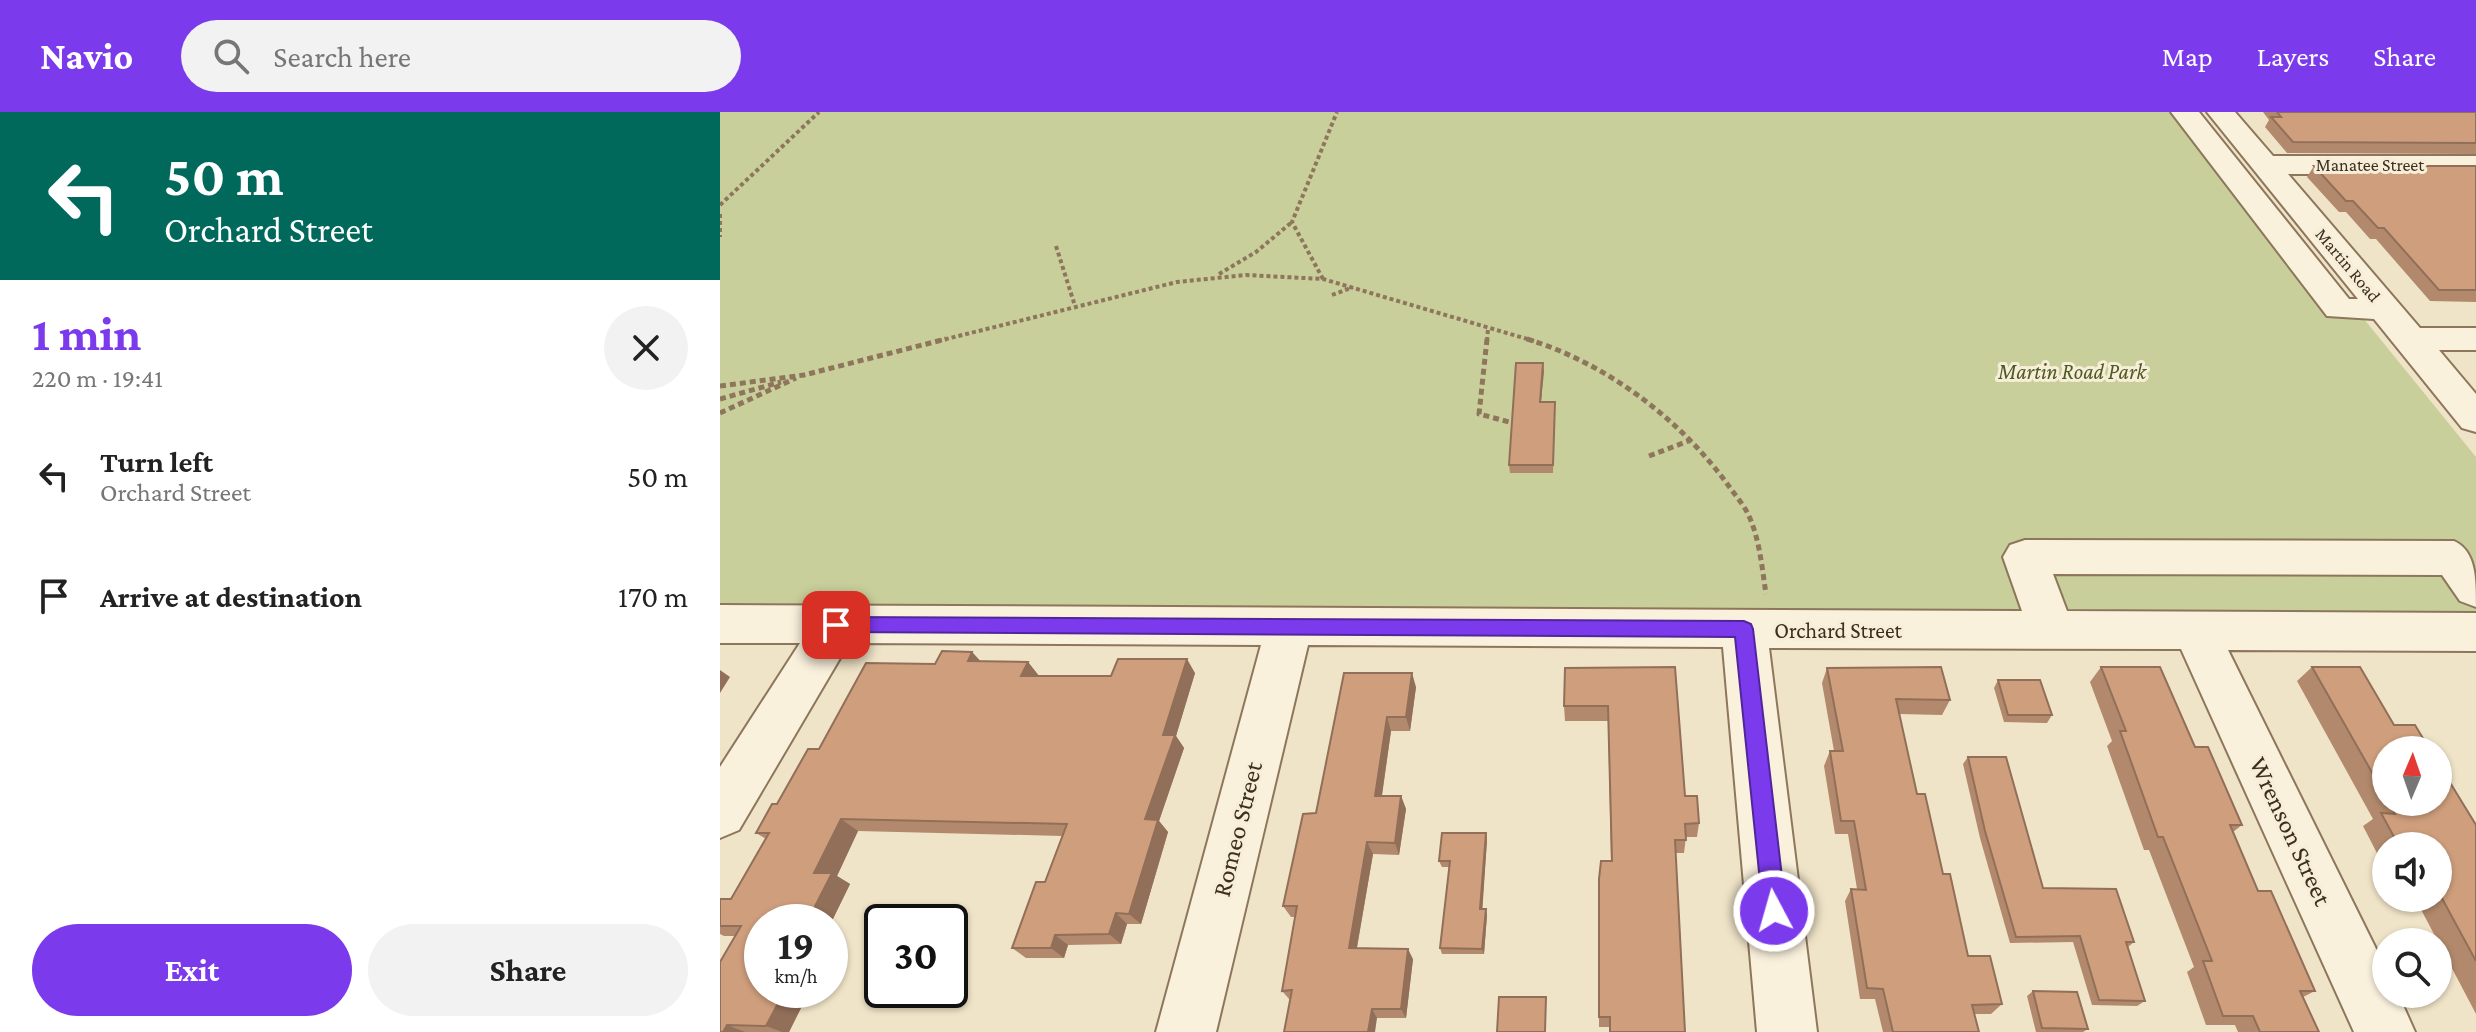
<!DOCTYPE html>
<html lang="en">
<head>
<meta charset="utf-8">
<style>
	body { margin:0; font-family:"Crimson Pro",serif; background:#f2f2f2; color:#222; height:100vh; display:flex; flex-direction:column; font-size:30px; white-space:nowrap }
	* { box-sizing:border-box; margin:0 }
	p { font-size:26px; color:#767676 }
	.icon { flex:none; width:44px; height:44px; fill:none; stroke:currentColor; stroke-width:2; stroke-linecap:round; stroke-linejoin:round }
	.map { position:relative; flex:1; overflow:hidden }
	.panel { display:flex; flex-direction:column; background:#fff; width:720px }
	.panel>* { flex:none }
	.top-card { background:#00695c; color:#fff; overflow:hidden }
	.needle { width:52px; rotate:2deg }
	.controls { position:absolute; left:1652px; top:624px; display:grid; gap:16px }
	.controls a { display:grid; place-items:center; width:80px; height:80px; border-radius:50%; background:#fff; box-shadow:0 2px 6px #0004; font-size:40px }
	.speed { position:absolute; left:24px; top:792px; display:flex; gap:16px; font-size:40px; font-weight:700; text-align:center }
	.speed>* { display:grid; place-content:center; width:104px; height:104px; border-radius:50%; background:#fff; box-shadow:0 2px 6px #0004; line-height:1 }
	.speed small { font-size:20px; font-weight:400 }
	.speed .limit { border:4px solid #111; border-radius:12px; background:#fff; color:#111 }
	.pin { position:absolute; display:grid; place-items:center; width:68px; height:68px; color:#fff; margin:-34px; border-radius:16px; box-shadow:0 4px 12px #0006 }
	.me { position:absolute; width:88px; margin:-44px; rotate:354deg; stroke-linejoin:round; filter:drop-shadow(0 0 6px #0008) }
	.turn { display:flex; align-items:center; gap:28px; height:168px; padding:0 32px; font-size:36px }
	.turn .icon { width:104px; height:104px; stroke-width:2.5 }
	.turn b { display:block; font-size:56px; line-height:68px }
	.round { display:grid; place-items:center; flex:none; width:84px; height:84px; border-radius:42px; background:#f2f2f2 }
	.summary { display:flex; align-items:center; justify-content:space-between; height:136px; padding:0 32px }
	h1 { font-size:48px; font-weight:700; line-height:60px; color:#7c3aed }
	.primary-button { display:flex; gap:16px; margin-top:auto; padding:16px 32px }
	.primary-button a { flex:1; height:92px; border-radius:48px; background:#7c3aed; color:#fff; font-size:32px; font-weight:700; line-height:92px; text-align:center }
	.primary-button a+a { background:#f2f2f2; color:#222 }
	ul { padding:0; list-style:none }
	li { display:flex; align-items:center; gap:24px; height:120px; padding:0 32px }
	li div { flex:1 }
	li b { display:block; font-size:30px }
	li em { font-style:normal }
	header { display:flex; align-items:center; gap:48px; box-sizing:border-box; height:112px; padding:0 40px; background:#7c3aed; color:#fff }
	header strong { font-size:38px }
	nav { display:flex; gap:44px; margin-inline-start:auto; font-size:28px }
	.search { width:560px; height:72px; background:#f2f2f2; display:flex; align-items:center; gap:20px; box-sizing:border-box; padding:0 28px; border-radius:44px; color:#767676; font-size:30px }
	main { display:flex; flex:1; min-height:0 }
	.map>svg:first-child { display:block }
</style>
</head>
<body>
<header>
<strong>Navio</strong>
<div class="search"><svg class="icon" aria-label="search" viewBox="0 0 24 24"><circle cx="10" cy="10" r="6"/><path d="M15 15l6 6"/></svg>Search here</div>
<nav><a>Map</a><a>Layers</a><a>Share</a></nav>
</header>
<main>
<section class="panel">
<div class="top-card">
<div class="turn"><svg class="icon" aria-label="left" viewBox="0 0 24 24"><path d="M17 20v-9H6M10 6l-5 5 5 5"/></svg><div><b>50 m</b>Orchard Street</div></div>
</div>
<div class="summary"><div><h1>1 min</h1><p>220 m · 19:41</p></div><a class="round"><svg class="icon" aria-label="close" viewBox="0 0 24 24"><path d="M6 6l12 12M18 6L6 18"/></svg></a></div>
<ul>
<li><svg class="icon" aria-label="left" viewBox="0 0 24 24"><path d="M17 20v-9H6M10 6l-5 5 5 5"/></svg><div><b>Turn left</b><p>Orchard Street</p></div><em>50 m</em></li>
<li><svg class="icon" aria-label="arrive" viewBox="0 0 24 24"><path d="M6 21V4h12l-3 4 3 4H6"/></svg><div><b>Arrive at destination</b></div><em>170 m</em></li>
</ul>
<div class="primary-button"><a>Exit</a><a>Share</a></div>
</section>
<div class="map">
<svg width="1756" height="920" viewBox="0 0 1756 920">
	<rect width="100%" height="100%" fill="#f0e4c8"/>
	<path fill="#c9cf9b" d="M0,0H1476L1756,345V519L0,511Z"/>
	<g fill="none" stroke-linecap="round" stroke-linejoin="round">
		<defs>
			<path id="minor" d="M1451,0H1479L1629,187H1638L1487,0H1515L1553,44H1756V62H1568L1700,216H1756V238H1719L1756,282V320L1742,316L1654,207L1607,204Z
				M1305,428L1734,429C1756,439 1756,466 1756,495L1740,489L1722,463L1333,462L1347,499L1756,501V539L1508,538L1666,857V882H1678L1695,920H1634L1461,537L1049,536L1097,920H1037L1003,535L588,533L496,920H436L541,533L129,531L19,718L0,726V655L80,531H0V493L1302,499L1283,445L1290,433Z"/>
		</defs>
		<use href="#minor" stroke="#8d765c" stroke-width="4"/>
		<path stroke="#8d765c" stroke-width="4" stroke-dasharray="4 3" stroke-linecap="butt" d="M0,93L99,0
			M0,102V125
			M336,134L355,194
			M499,162L536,140L572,110
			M603,167L572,110L617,0
			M612,183L633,175
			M218,229L457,170L526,163L603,167L814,229
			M767,229L768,217"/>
		<path stroke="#8d765c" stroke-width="5" stroke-dasharray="6 4" stroke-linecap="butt" d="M767,227L759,302L793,311
			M807,227C886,251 960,307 1008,373C1015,383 1024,393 1029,404C1040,429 1042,456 1046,482
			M0,274L84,263L226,227
			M0,287L61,270
			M0,301L76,266
			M929,344L971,328"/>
		<use href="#minor" fill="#faf1dc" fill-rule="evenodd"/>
	</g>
	<path fill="#b2896c" d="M1543,0H1756V42L1567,41L1545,15L1549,8Z
		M1594,54H1756V190L1710,189L1656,127H1650L1626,100H1619L1587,65Z
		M823,251L821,290L835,298L833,361H790L789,353Z
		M252,540L261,550H308L319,564H391L475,561L456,624L464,636L439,709L448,720L421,812H407L401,832L348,833L344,846H306L292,836L325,770L342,724L138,719L117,764L130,772L110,813V810H42V878H71L86,886L69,920H0L15,824H4L0,822V787H11L46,727L36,721L99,637L215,552Z
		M955,555L965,684L979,711L977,725H966L964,741H956L890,915H879V767L891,749L888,609H845L844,594Z
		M1381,555L1475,635L1522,713L1513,720L1538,779L1595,879L1583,885L1599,920H1518L1515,913H1486L1467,860L1474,855L1429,738H1424L1387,634L1392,629L1370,570Z
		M1592,555L1666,638V690H1718L1756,713V902L1695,786H1718V734H1666V747H1660L1643,714L1653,707L1577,569Z
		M1107,556L1230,588L1222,603L1179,602L1197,682L1248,844L1282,892L1271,902H1254L1259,920H1163L1155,887H1140L1125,789L1131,777H1137L1128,722H1115L1104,654L1110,639H1114L1102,571Z
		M624,561L696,575L690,619H671L662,684H681L686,697L679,743L653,742L637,836L693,847L686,906H657L570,888L562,879L575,805H571L563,794L596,701Z
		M1278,568L1332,603L1327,611L1284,610L1274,576Z
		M1248,645L1323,776L1414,830L1408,835L1425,889L1417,894L1372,893L1353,830L1290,831L1260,726L1243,652Z
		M766,721L767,728L762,797L767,803L764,842H722L720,836L729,755H722L719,749Z
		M1313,879L1368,917L1363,920H1316L1307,884Z"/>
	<path fill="#916f58" d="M823,251L824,260L820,299V290Z
		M252,540L265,554L248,549Z
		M467,547L475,561L456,624L464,636L439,709L448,720L421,812L409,802L425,707L443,623Z
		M308,550L319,564H301Z
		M0,558L10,565L0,581Z
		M692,561L696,575L690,619L686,605Z
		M667,605L671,619L660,696L655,684Z
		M681,684L686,697L679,743L675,731Z
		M121,707L138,719L117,764L130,772L110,813V810H87L94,761Z
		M766,721L767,728L762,803L760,797Z
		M647,730L653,742L635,846L629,836Z
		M766,797L767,803L764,842L762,837Z
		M396,801L407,812L401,832L389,822Z
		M335,823L348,833L344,846L331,836Z
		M688,837L693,847L686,906L681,897Z
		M48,878H71L86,886L69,920H62L46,914Z
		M652,897L657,906L655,920H648Z
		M7,913L25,920H3Z"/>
	<path fill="#cf9f7d" stroke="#916f58" stroke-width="2" d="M1557,0H1756V31L1573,30L1551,5H1561Z
		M1594,54H1756V178H1719L1664,116H1658L1633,89H1626Z
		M796,251H823L820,290H835L833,353H789Z
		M222,539L252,540L248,549L308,550L301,564H391L398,547H467L443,623H455L425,707L438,708L409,802L396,801L389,822L335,823L331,836H292L316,770H325L347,712L121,707L94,761H112L87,810H42V878H65L46,914L7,913L3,920H0V850L21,814H0V787H11L49,721H36L52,692H57L88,637H99L146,551L215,552Z
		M955,555L965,684H977L979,711L965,712L966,728H955L965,920H890V905H879V767L881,749H892L888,594H844L845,556Z
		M1221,555L1230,588L1176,587L1197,682H1205L1223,762H1230L1248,844H1270L1282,892L1252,893L1259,920H1173L1163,877L1147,876L1131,777L1146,778L1134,709H1121L1110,639H1123L1107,556Z
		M1381,555H1440L1475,635H1488L1522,713H1510L1538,779H1551L1595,879H1580L1599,920H1540L1533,904H1503L1483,849H1492L1443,725H1438L1400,619H1406Z
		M1592,555H1640L1674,613H1695L1710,638H1666V685Z
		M624,561H692L686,605H667L655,684H681L675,731L647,730L629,836L688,837L681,897H652L648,920H564L572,878L562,879L577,794H563L583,702L596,701Z
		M1278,568H1320L1332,603H1288Z
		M1248,645H1286L1323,776L1396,777L1414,830H1406L1425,889L1379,888L1360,824L1296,825L1265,719Z
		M1718,651L1756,713V849L1718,779V734H1679L1661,701L1675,702L1669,690H1718Z
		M722,721H766L760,797H766L762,837L720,836L730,749H719Z
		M1313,879L1357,880L1368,917L1322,916Z
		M779,885H826L825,920H777Z"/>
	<path fill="#7c3aed" stroke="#51269a" stroke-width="2" d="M116,505L1024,509L1031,512L1033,517L1066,799L1062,807L1054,810L1046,807L1043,799L1015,525L116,520L109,518L106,513L109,507Z"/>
	<g text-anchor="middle" stroke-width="6" stroke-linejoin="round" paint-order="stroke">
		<g font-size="18" fill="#3d2e20" stroke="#f7eed8">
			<text x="1650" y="59">Manatee Street</text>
			<text transform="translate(1628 153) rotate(50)" y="6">Martin Road</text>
		</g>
		<g font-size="22" font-style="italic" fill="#4d5a26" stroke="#f7eed8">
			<text x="1352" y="267">Martin Road Park</text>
		</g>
		<g font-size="22" fill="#3d2e20" stroke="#f7eed8">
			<text x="1118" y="526">Orchard Street</text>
		</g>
		<g font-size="26" fill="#3d2e20" stroke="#f7eed8">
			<text transform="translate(517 717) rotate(-76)" y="9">Romeo Street</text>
			<text transform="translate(1571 719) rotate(65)" y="9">Wrenson Street</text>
		</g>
	</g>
</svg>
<div class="controls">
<a><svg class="needle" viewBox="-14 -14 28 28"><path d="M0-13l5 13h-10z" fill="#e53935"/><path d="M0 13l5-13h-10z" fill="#767676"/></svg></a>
<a><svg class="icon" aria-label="sound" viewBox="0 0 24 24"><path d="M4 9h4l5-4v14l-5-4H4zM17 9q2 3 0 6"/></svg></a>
<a><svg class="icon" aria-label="search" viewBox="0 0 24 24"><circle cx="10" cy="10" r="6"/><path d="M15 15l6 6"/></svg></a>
</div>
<div class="speed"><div>19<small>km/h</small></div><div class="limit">30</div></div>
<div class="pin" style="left:116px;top:513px;background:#d93025"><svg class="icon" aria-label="arrive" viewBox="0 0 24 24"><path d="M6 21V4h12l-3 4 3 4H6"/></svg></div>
<svg class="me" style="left:1054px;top:799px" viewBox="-20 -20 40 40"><circle r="17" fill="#7c3aed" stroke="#fff" stroke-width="3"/><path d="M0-11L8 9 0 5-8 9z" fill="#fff"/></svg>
</div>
</main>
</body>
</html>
